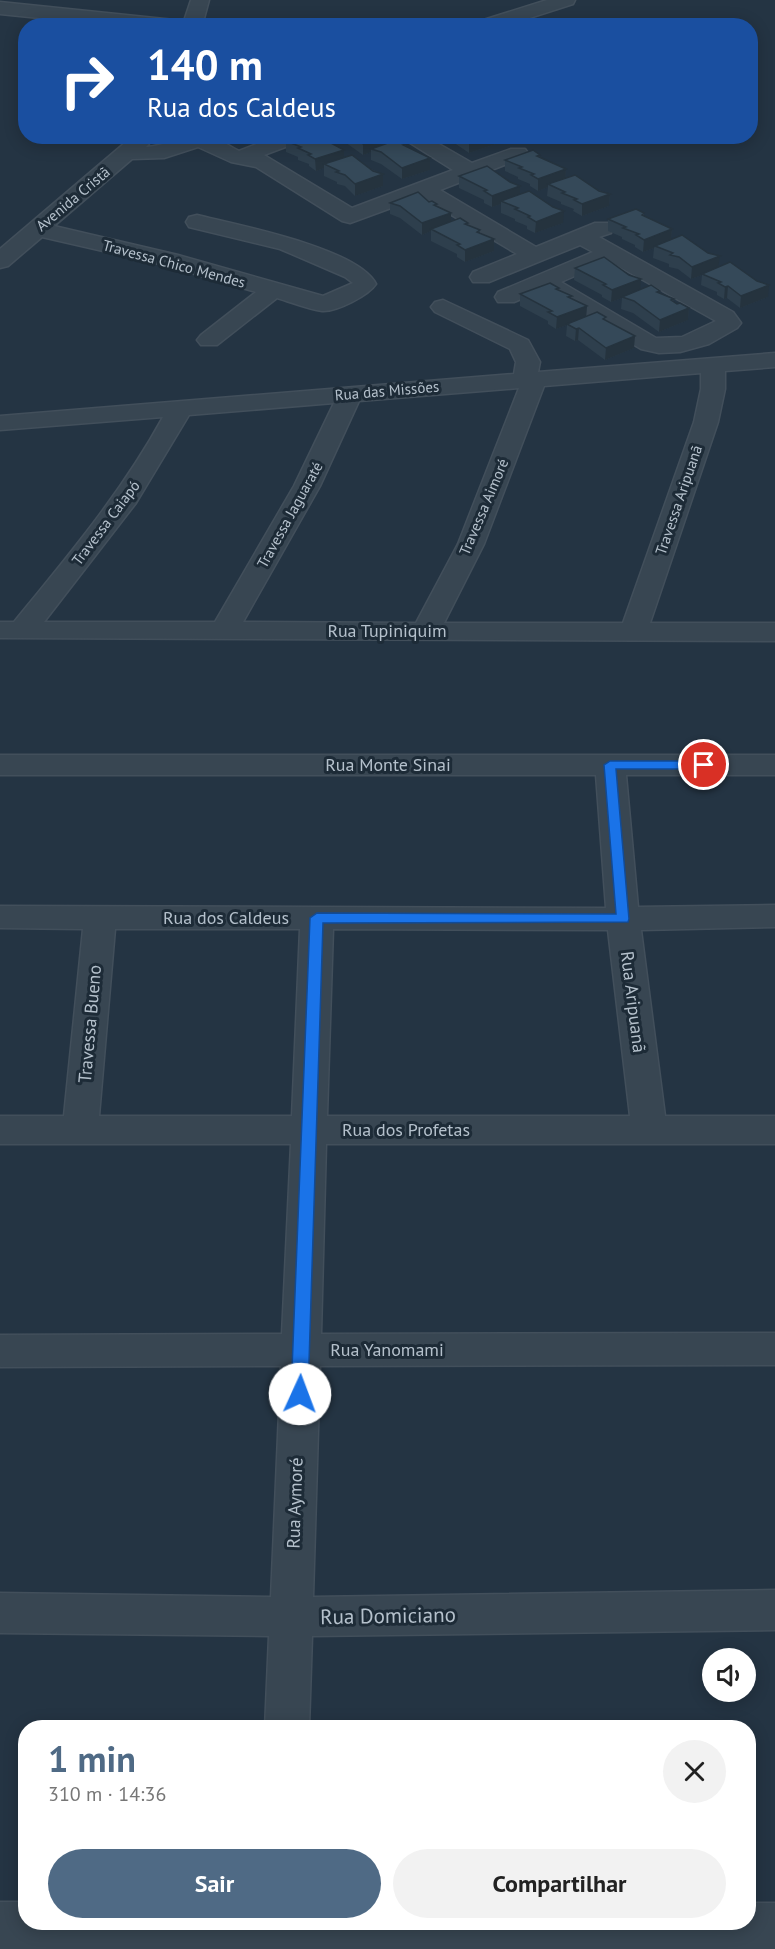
<!DOCTYPE html>
<html lang="pt">
<head>
<meta charset="utf-8">
<style>
	body { margin:0; font-family:"PT Sans",sans-serif; background:#f2f2f2; color:#222; height:100vh; display:flex; flex-direction:column; font-size:22px; white-space:nowrap }
	* { box-sizing:border-box; margin:0 }
	p { font-size:20px; color:#767676 }
	.icon { flex:none; width:33px; height:33px; fill:none; stroke:currentColor; stroke-width:2; stroke-linecap:round; stroke-linejoin:round }
	.map { position:relative; flex:1; overflow:hidden }
	.details { position:absolute; left:18px; top:1720px; width:738px; height:210px; display:flex; flex-direction:column; background:#fff; border-radius:24px; box-shadow:0 3px 15px #0003 }
	.details>* { flex:none }
	.banner { position:absolute; left:18px; top:18px; width:740px; height:126px; border-radius:24px; box-shadow:0 3px 15px #0003; background:#1a4fa0; color:#fff; overflow:hidden }
	.buttons { position:absolute; left:702px; top:1648px; display:grid; gap:12px }
	.buttons a { display:grid; place-items:center; width:54px; height:54px; border-radius:50%; background:#fff; box-shadow:0 3px 15px #0003; font-size:30px }
	.pin { position:absolute; display:grid; place-items:center; width:51px; height:51px; color:#fff; margin:-26px; border:3px solid #fff; border-radius:50%; box-shadow:0 2px 6px #0007 }
	.me { position:absolute; width:66px; margin:-33px; rotate:2deg; stroke-linejoin:round; filter:drop-shadow(0 0 4px #0008) }
	.turn { display:flex; align-items:center; gap:21px; height:126px; padding:0 30px; font-size:27px }
	.turn .icon { width:78px; height:78px; stroke-width:2.5 }
	.turn b { display:block; font-size:42px; line-height:51px }
	.round { display:grid; place-items:center; flex:none; width:63px; height:63px; border-radius:32px; background:#f2f2f2 }
	.summary { display:flex; align-items:center; justify-content:space-between; height:102px; padding:0 30px }
	h1 { font-size:36px; font-weight:700; line-height:45px; color:#4f6a85 }
	.action { display:flex; gap:12px; margin-top:auto; padding:12px 30px }
	.action a { flex:1; height:69px; border-radius:36px; background:#4f6a85; color:#fff; font-size:24px; font-weight:700; line-height:69px; text-align:center }
	.action a+a { background:#f2f2f2; color:#222 }
	.map>svg:first-child { display:block }
</style>
</head>
<body>
<div class="map">
<svg width="775" height="1949" viewBox="0 0 775 1949">
	<rect width="100%" height="100%" fill="#243443"/>
	<g fill="none" stroke-linecap="round" stroke-linejoin="round">
		<defs>
			<path id="minor" d="M191,0H209L202,26H118L0,14V2L184,21Z
				M547,0H575L573,4L505,26H475L477,22Z
				M133,136H156L146,147C167,146 187,133 208,136C218,138 229,146 239,151L277,136H307L304,140L264,155L352,208L453,170L399,136H425L472,163L511,149H525L528,153L525,157L440,190L536,247L595,223H611L614,228L611,233L599,237L733,312L741,323L737,328L709,344L680,352L659,353L641,349L542,290L514,302H498L495,297L498,292L593,252L580,245L489,282H473L470,277L473,272L517,254L421,197L350,223L342,221L256,167L231,162L198,147L164,158L132,159L54,226L178,255L323,296L353,283L345,277L280,249L189,227L186,222L189,217L197,215C237,225 358,248 376,284C369,295 337,312 322,311C308,309 291,302 277,298L217,345H201L197,340L201,335L256,292L164,265L42,237L8,266L0,268V249ZM609,261L716,321L682,337L656,338L561,282Z
				M443,300L528,340L540,362L538,372L775,353V367L725,371V389L718,422L650,623H775V641L0,638V622H14C68,556 122,492 163,417L0,430V416L514,374L516,362L510,349L435,312L431,307L435,302ZM701,373V389L694,422L623,623H444L484,544L544,386ZM519,388L458,544L416,623L243,622L320,486L359,401ZM334,403L294,486L215,622H44L136,503L189,415Z
				M0,755H775V775H626L638,907L775,905V927L641,930L665,1116H775V1144H326L321,1334L775,1333V1365L320,1366L313,1597L775,1590V1630L312,1636L309,1728H265L269,1636L0,1633V1593L271,1597L281,1366L0,1367V1335L282,1334L291,1144H0V1116H64L83,929L0,928V906L606,908L596,775H0ZM115,929H300L292,1116H99ZM333,929L608,930L630,1116H327Z
				M0,1902H26V1923H748V1903H775V1949H0Z"/>
		</defs>
		<use href="#minor" stroke="#424f5b" stroke-width="3"/>
		<use href="#minor" fill="#384652" fill-rule="evenodd"/>
	</g>
	<path fill="#2e3f4d" d="M321,136V138L344,158L383,174V186L355,196L345,186L337,184V182L324,176V168L316,171L309,166V164L298,160V157L286,152V141Z
		M390,136V142L406,144V146L430,158V170L402,179L381,164L371,160V152L363,155L342,140L333,137Z
		M441,136H496V144L469,153L447,138Z
		M540,155V157L566,169L565,178L610,194L609,206L582,216L573,211L574,209L561,204V202L547,196L548,187L538,191L530,186V184L518,179V177L505,171V160Z
		M459,176L510,182L520,186V194L563,223L535,233L527,229V226L515,221V219L501,213V204L492,207L484,203V200L459,188Z
		M429,202L437,207L451,222L468,223V225L480,230V233L494,239V251L465,262L457,257V254L431,241V231L422,235L400,218L390,214V203Z
		M644,213V216L672,229L671,239L768,297L740,308L727,298L724,299L717,295V292L701,285L702,275L691,279L678,269L669,267V264L653,258L654,248L643,252L635,247V245L622,239V237L608,231V219Z
		M575,268L640,290L659,293L674,299L673,302L677,304L689,308L688,320L659,332L633,313L621,309L622,298L611,302L602,297V295L574,280Z
		M558,290L572,299L587,306L586,316L606,320L634,348L605,360L578,340L575,341L566,336L567,325L556,329L548,324V321L520,306V294Z"/>
	<path fill="#25333e" d="M384,136H390V146L371,149V152L363,155V144Z
		M485,136H496V144L469,153V142Z
		M344,150V161L324,164V168L316,171L315,159Z
		M430,158V170L402,179V168Z
		M566,169L565,181L548,184V187L538,191V179Z
		M383,174V186L355,196V184Z
		M520,186V197L501,201V204L492,207V196Z
		M610,194L609,206L582,216V204Z
		M564,211L563,223L535,233L536,222Z
		M451,213V224L431,229V231L422,235V223Z
		M672,229L671,241L655,246L654,248L643,252L644,240Z
		M494,239V251L465,262V250Z
		M720,256L718,268L702,274V275L691,279L692,267Z
		M641,279L640,291L622,297V298L611,302L612,290Z
		M769,285L768,297L740,308L741,296Z
		M728,286L727,298L724,299L725,287Z
		M587,306L586,318L567,324V325L556,329L557,317Z
		M689,308L688,320L659,332L660,320Z
		M579,328L578,340L575,341L576,329Z
		M635,336L634,348L605,360L606,348Z"/>
	<path fill="#354959" stroke="#25333e" stroke-width="1.5" d="M298,136H318L344,150L315,159L308,155L311,154L298,148L301,147L286,141Z
		M353,136H384L363,144Z
		M461,136H485L469,142Z
		M399,139L406,144L403,145L430,158L402,168L381,152L371,149Z
		M533,150L540,155L537,156L566,169L538,179L531,175L534,174L519,168L522,167L505,160Z
		M352,155L373,171L383,174L355,184L345,175L336,172L339,171L324,164Z
		M487,166L510,182L520,186L492,196L484,191L487,190L459,176Z
		M575,175L599,191L610,194L582,204L574,200L577,199L562,193L565,192L548,184Z
		M529,191L553,207L564,211L536,222L528,217L530,216L515,209L518,208L501,201Z
		M418,192L429,202L432,201L437,204L434,205L451,213L422,223L400,206L390,203Z
		M636,209L644,213L642,215L672,229L644,240L636,235L639,234L623,228L626,227L608,219Z
		M460,218L468,223L465,224L480,230L477,232L494,239L465,250L457,245L460,244L431,229Z
		M682,235L708,253L720,256L692,267L679,257L670,255L673,253L655,246Z
		M604,257L629,275L641,279L612,290L603,285L606,284L575,268Z
		M730,262L757,281L769,285L741,296L728,286L725,287L718,283L721,282L702,274Z
		M550,283L559,288L556,289L572,296L568,297L587,306L557,317L548,312L552,311L520,294Z
		M651,285L660,291L657,292L674,299L671,300L677,304L680,303L689,308L660,320L634,301L622,297Z
		M597,312L606,317L603,319L635,336L606,348L579,328L576,329L567,324Z"/>
	<path fill="#1a73e8" stroke="#114b97" stroke-width="1.5" d="M610,761H704L710,765L704,769H616L629,919L628,922L323,923L308,1394L305,1399H294L291,1394L310,918L317,913L616,914L604,765Z"/>
	<g text-anchor="middle" stroke-width="6" stroke-linejoin="round" paint-order="stroke">
		<g font-size="15" fill="#b5c1cc" stroke="#1d2b37">
			<text transform="translate(73 199) rotate(-40)" y="5">Avenida Cristã</text>
			<text transform="translate(174 264) rotate(15)" y="5">Travessa Chico Mendes</text>
			<text transform="translate(387 391) rotate(-5)" y="5">Rua das Missões</text>
			<text transform="translate(679 500) rotate(-71)" y="5">Travessa Aripuanã</text>
			<text transform="translate(484 507) rotate(-67)" y="5">Travessa Aimoré</text>
			<text transform="translate(290 515) rotate(-61)" y="5">Travessa Jaguaraté</text>
			<text transform="translate(106 523) rotate(-53)" y="5">Travessa Caiapó</text>
		</g>
		<g font-size="18" fill="#b5c1cc" stroke="#1d2b37">
			<text x="387" y="637">Rua Tupiniquim</text>
			<text x="388" y="771">Rua Monte Sinai</text>
			<text x="226" y="924">Rua dos Caldeus</text>
			<text transform="translate(633 1002) rotate(83)" y="6">Rua Aripuanã</text>
			<text transform="translate(90 1024) rotate(-85)" y="6">Travessa Bueno</text>
			<text x="406" y="1136">Rua dos Profetas</text>
			<text x="387" y="1356">Rua Yanomami</text>
			<text transform="translate(295 1503) rotate(-88)" y="6">Rua Aymoré</text>
		</g>
		<g font-size="21" fill="#b5c1cc" stroke="#1d2b37">
			<text transform="translate(388 1616) rotate(-1)" y="7">Rua Domiciano</text>
		</g>
	</g>
</svg>
<div class="buttons">
<a><svg class="icon" aria-label="sound" viewBox="0 0 24 24"><path d="M4 9h4l5-4v14l-5-4H4zM17 9q2 3 0 6"/></svg></a>
</div>
<div class="pin" style="left:704px;top:765px;background:#d93025"><svg class="icon" aria-label="arrive" viewBox="0 0 24 24"><path d="M6 21V4h12l-3 4 3 4H6"/></svg></div>
<svg class="me" style="left:300px;top:1394px" viewBox="-20 -20 40 40"><circle r="19" fill="#fff"/><path d="M0-13L10 11 0 6-10 11z" fill="#1a73e8"/></svg>
<div class="banner">
<div class="turn"><svg class="icon" aria-label="right" viewBox="0 0 24 24"><path d="M7 20v-9h11M14 6l5 5-5 5"/></svg><div><b>140 m</b>Rua dos Caldeus</div></div>
</div>
<section class="details">
<div class="summary"><div><h1>1 min</h1><p>310 m · 14:36</p></div><a class="round"><svg class="icon" aria-label="close" viewBox="0 0 24 24"><path d="M6 6l12 12M18 6L6 18"/></svg></a></div>
<div class="action"><a>Sair</a><a>Compartilhar</a></div>
</section>
</div>
</body>
</html>
